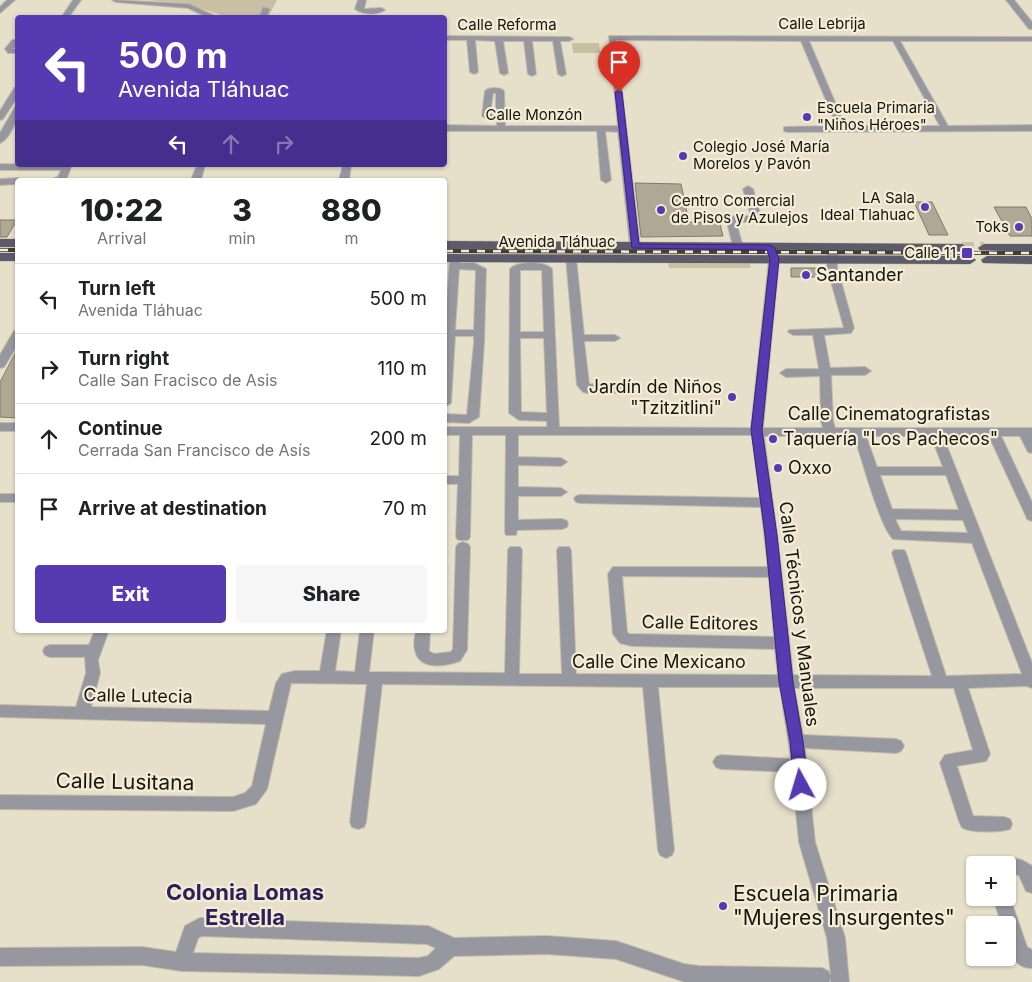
<!DOCTYPE html>
<html lang="en">
<head>
<meta charset="utf-8">
<style>
	body { margin:0; font-family:Inter,sans-serif; background:#f6f6f6; color:#202124; height:100vh; display:flex; flex-direction:column; font-size:19px; white-space:nowrap }
	* { box-sizing:border-box; margin:0 }
	p { font-size:16px; color:#757577 }
	.icon { flex:none; width:28px; height:28px; fill:none; stroke:currentColor; stroke-width:2; stroke-linecap:round; stroke-linejoin:round }
	.map { position:relative; flex:1; overflow:hidden }
	.sheet { position:absolute; left:15px; top:178px; width:432px; height:455px; display:flex; flex-direction:column; background:#fff; border-radius:5px; box-shadow:0 1px 4px #0004 }
	.sheet>* { flex:none }
	.guide { position:absolute; left:15px; top:15px; width:432px; height:152px; border-radius:5px; box-shadow:0 1px 4px #0004; background:#563ab2; color:#fff; overflow:hidden }
	.tools { position:absolute; left:966px; top:856px; display:grid; gap:10px }
	.tools a { display:grid; place-items:center; width:50px; height:50px; border-radius:5px; background:#fff; box-shadow:0 1px 4px #0004; font-size:25px }
	.pin { position:absolute; display:grid; place-items:center; width:42px; height:42px; color:#fff; margin:-51px -21px; border-radius:50% 50% 50% 0; rotate:-45deg; box-shadow:0 0 5px #0007 }
	.pin .icon { rotate:45deg }
	.me { position:absolute; width:55px; margin:-28px; rotate:354deg; stroke-linejoin:round; filter:drop-shadow(0 0 4px #0008) }
	.turn { display:flex; align-items:center; gap:18px; height:105px; padding:0 20px; font-size:22px }
	.turn .icon { width:65px; height:65px; stroke-width:2.5 }
	.turn b { display:block; font-size:35px; line-height:42px }
	.lanes { display:flex; align-items:center; height:48px; padding:0 20px; background:#0003; justify-content:center; gap:25px; direction:ltr }
	.lanes .off { opacity:.35 }
	.eta { display:flex; justify-content:space-evenly; align-items:center; height:85px; text-align:center }
	.eta b { font-size:30px; font-weight:800; line-height:35px }
	.cta { display:flex; gap:10px; margin-top:auto; padding:10px 20px }
	.cta a { flex:1; height:58px; border-radius:5px; background:#563ab2; color:#fff; font-size:20px; font-weight:800; line-height:58px; text-align:center }
	.cta a+a { background:#f6f6f6; color:#202124 }
	ul { padding:0; list-style:none }
	li { display:flex; align-items:center; gap:15px; height:70px; padding:0 20px; border-top:1px solid #e0e0e0 }
	li div { flex:1 }
	li b { display:block; font-size:19px }
	li em { font-style:normal }
	.map>svg:first-child { display:block }
</style>
</head>
<body>
<div class="map">
<svg width="1032" height="982" viewBox="0 0 1032 982">
	<rect width="100%" height="100%" fill="#e6dfca"/>
	<path fill="#c9c0a3" d="M144,0H277L268,18L228,17L183,3Z
		M572,43H599L600,53H573Z
		M668,261H749L751,268H669Z"/>
	<path fill="#aea894" stroke="#817b67" d="M635,183L681,184L689,222L720,224L723,236L641,237Z
		M914,202H932L948,235H929Z
		M994,207H1026L1032,219V236H1010Z
		M0,220H17L7,237H0Z
		M791,268H818L822,277H791Z
		M18,348V418L0,417V382Z"/>
	<g fill="none" stroke-linecap="round" stroke-linejoin="round">
		<path stroke="#c7c1ae" stroke-width="12" stroke-dasharray="12 6" stroke-linecap="butt" d="M962,248H984"/>
		<defs>
			<path id="minor" d="M7,0H15L0,13V7Z
				M73,0H81L68,18H61Z
				M112,0L189,4L219,18H209L188,8L116,2Z
				M358,0H366L364,9L381,8L385,10C377,15 363,15 355,9Z
				M1006,0H1014L1032,22V29H1029Z
				M263,7L270,9L266,18H259Z
				M445,36L569,37L573,39L569,41H560L566,74L562,76L558,74L553,41H532L536,74L532,76L528,74L524,41H503L508,73L504,75L500,73L495,41L475,40L478,72L474,74L470,72L467,40H445Z
				M609,36L1032,37V41H900L948,126L1032,125V131L787,132L784,131V127L837,126L801,41L616,40L640,246L635,249L630,246L618,132L605,131L611,180L606,183L601,180L597,131H445V125L497,126V119L486,118L482,116L485,91C489,87 500,87 504,91L505,126H618ZM809,41H893L940,126H845ZM493,93H496V114H490Z
				M12,40H18V44L13,49H18V53H8L5,49Z
				M15,87H18V96L3,119L0,120V111Z
				M15,107H18C18,118 11,138 0,143V133Z
				M0,164L70,165L71,167L66,180H49L58,177L61,170H0Z
				M197,165H205L201,180H191Z
				M343,165H351L349,180H339Z
				M18,178L22,180H18V184L0,185V179Z
				M748,186L753,189L761,217L751,222H736L743,247L738,250L733,247L727,222H702L697,219L702,216H751L743,189Z
				M833,244L838,247L837,267L854,328L851,333L824,335L830,368L865,367L871,371L865,375H831L833,421L835,428H1032V453L1028,452L1020,436H1001L1032,502V521L1027,519L1026,516L989,436H943L1032,663V688L1027,686L968,688L990,754L986,761L957,766L973,816L1004,817L1010,819L1012,824L1010,829C1002,832 970,833 963,828C961,827 960,823 959,821L940,763L945,755L973,750L954,688H794L803,735L896,739L901,741L904,746L901,751L896,753L805,748L815,842L845,938L849,982H831V978L829,982H685L616,959L547,954L454,956L439,969L419,976L182,971L142,965L0,966V948L142,947L176,952L185,926L200,918L428,926L454,938L547,936L616,941L684,964L699,966L822,968L828,971L831,976L827,938L799,842L792,772L721,769L716,767L713,762L716,757L721,755L791,759L780,687H658L674,850L672,855L666,858L660,855L658,850L643,687L382,684L366,822L364,827L358,829L352,827L350,822L367,684L291,683L267,789L256,804L233,811L0,809V795L233,797L245,793L252,786L266,724L0,717V705L76,707L86,673L85,657H50L45,655L43,651L45,647L50,645H89L95,630H109L98,660L100,673L91,707L269,711L276,683L282,674L295,671H320L327,630H341L335,671L355,672L360,630H374L369,672L505,673L508,550L510,547H520L522,550L519,674H562L557,550L559,547H569L571,550L576,674L778,675L775,649L632,646L620,643L613,634L608,574L613,567H768L761,507L580,503L576,502L574,499L576,496L580,495L760,498L752,435H518V457L561,458L567,462L561,466L518,465V487L561,488L567,492L561,496H518V520L562,519L567,521L568,524L567,527L562,529L517,530L516,535H506L505,532L506,435H472L470,537L468,540H458L456,537L458,484H445V476H459L460,435H445V427H547V421L519,420L509,413L510,269C517,261 545,261 552,269L559,427L751,428L769,259L765,248L770,245L775,248L779,259L763,428H823L821,421L820,376L786,377L780,373L786,369H819L813,335H793L788,332L789,330L844,328L827,267L828,247ZM520,270H542L544,332H520ZM520,338H544L547,413L521,412ZM764,436H854C862,458 879,525 893,539L972,543L1022,674L946,676L906,553L904,550H894L892,553L932,676L793,675L777,535ZM866,436H931L943,467H877ZM880,475H946L959,510L892,509ZM895,519L963,520L968,533L901,531ZM622,576L769,577L774,637L629,634L627,632ZM202,936L427,944L436,948L428,956L419,958L193,953L198,938Z
				M455,255L460,258V263H474L486,269L484,343L479,417L469,423L445,422V414L467,415L474,343V336H455L451,403L445,407V326L450,258ZM459,269L476,270L474,330H455Z
				M571,255L576,258L584,335H615L620,338L615,341H584L589,384L628,386L634,390L632,393H587L583,392L577,385L566,258Z
				M18,330V344L4,367L0,368V355L14,331Z
				M0,423H18V431H0Z
				M0,494H18V502H0Z
				M463,542L468,544L470,547L467,650L460,661C446,666 419,671 415,650C413,644 415,637 416,630H430L429,651L434,654L451,652L453,649L456,547L458,544Z
				M1008,857L1022,860L1032,866V893L1026,891L1019,875L1008,873V865H1000L1002,859Z
				M1008,892L1027,947L1032,950V968C1009,968 1008,942 1008,925H1002L993,898H1008Z"/>
			<path id="major" d="M0,239H18V247H0Z
				M445,241L962,244L968,248L962,252L445,249Z
				M984,244H1032V252L980,250L978,248Z
				M0,253H18V261H0Z
				M445,254L970,256L976,260L970,264L445,262Z
				M987,256H1032V264L983,263L981,260Z"/>
		</defs>
		<use href="#minor" stroke="#c1bba8" stroke-width="2"/>
		<use href="#major" stroke="#c1bba8" stroke-width="1"/>
		<use href="#minor" fill="#9797a0" fill-rule="evenodd"/>
		<use href="#major" fill="#5c5b6b" fill-rule="evenodd"/>
		<defs>
			<path id="rail" d="M0,250H18
				M445,251L1032,253"/>
		</defs>
		<use href="#rail" stroke="#413e33" stroke-width="4"/>
		<use href="#rail" stroke="#f3edd7" stroke-width="2.5" stroke-dasharray="8" stroke-linecap="butt"/>
	</g>
	<path fill="#563ab2" stroke="#382674" d="M619,90L622,92L639,244L770,245L775,248L779,259L762,430L777,535L793,682L803,741L808,785L806,790L801,792L796,790L794,785L790,741L779,682L765,535L751,430L770,259L767,250L632,248L615,92Z"/>
	<g fill="#563ab2" stroke="#f3edd7" stroke-width="2">
		<circle cx="807" cy="117" r="5"/>
		<circle cx="683" cy="156" r="5"/>
		<circle cx="925" cy="207" r="5"/>
		<circle cx="661" cy="210" r="5"/>
		<circle cx="1019" cy="227" r="5"/>
		<rect x="961" y="247" width="12" height="12" rx="2.5"/>
		<circle cx="806" cy="275" r="5"/>
		<circle cx="732" cy="397" r="5"/>
		<circle cx="773" cy="439" r="5"/>
		<circle cx="778" cy="468" r="5"/>
		<circle cx="723" cy="906" r="5"/>
	</g>
	<g text-anchor="middle" stroke-width="4.5" stroke-linejoin="round" paint-order="stroke">
		<g font-size="15" fill="#18160e" stroke="#f3edd7">
			<text x="822" y="29">Calle Lebrija</text>
			<text x="507" y="30">Calle Reforma</text>
			<text x="534" y="120">Calle Monzón</text>
			<text x="557" y="247">Avenida Tláhuac</text>
		</g>
		<g font-size="15" fill="#18160e" stroke="#f3edd7" text-anchor="start">
			<text x="817" y="113">Escuela Primaria<tspan x="817" dy="17">"Niños Héroes"</tspan></text>
			<text x="693" y="152">Colegio José María<tspan x="693" dy="17">Morelos y Pavón</tspan></text>
			<text x="915" y="203" text-anchor="end">LA Sala<tspan x="915" dy="17">Ideal Tlahuac</tspan></text>
			<text x="671" y="206">Centro Comercial<tspan x="671" dy="17">de Pisos y Azulejos</tspan></text>
			<text x="1009" y="232" text-anchor="end">Toks</text>
			<text x="956" y="258" text-anchor="end">Calle 11</text>
		</g>
		<g font-size="18" fill="#18160e" stroke="#f3edd7" text-anchor="start">
			<text x="816" y="281">Santander</text>
			<text x="722" y="393" text-anchor="end">Jardín de Niños<tspan x="722" dy="21">"Tzitzitlini"</tspan></text>
			<text x="783" y="445">Taquería "Los Pachecos"</text>
			<text x="788" y="474">Oxxo</text>
		</g>
		<g font-size="18" fill="#18160e" stroke="#f3edd7">
			<text x="889" y="420">Calle Cinematografistas</text>
			<text transform="translate(799 614) rotate(83)" y="6">Calle Técnicos y Manuales</text>
			<text transform="translate(700 623) rotate(1)" y="6">Calle Editores</text>
			<text x="659" y="668">Calle Cine Mexicano</text>
			<text transform="translate(138 696) rotate(1)" y="6">Calle Lutecia</text>
		</g>
		<g font-size="21" fill="#18160e" stroke="#f3edd7">
			<text transform="translate(125 782) rotate(1)" y="7">Calle Lusitana</text>
		</g>
		<g font-size="21" fill="#18160e" stroke="#f3edd7" text-anchor="start">
			<text x="733" y="901">Escuela Primaria<tspan x="733" dy="24">"Mujeres Insurgentes"</tspan></text>
		</g>
		<g font-size="22" font-weight="bold" fill="#2c205a" stroke="#f3edd7">
			<text x="245" y="900">Colonia Lomas<tspan x="245" dy="25">Estrella</tspan></text>
		</g>
	</g>
</svg>
<div class="tools">
<a>+</a>
<a>−</a>
</div>
<div class="pin" style="left:619px;top:92px;background:#d93025"><svg class="icon" aria-label="arrive" viewBox="0 0 24 24"><path d="M6 21V4h12l-3 4 3 4H6"/></svg></div>
<svg class="me" style="left:801px;top:785px" viewBox="-20 -20 40 40"><circle r="19" fill="#fff"/><path d="M0-13L10 11 0 6-10 11z" fill="#563ab2"/></svg>
<div class="guide">
<div class="turn"><svg class="icon" aria-label="left" viewBox="0 0 24 24"><path d="M17 20v-9H6M10 6l-5 5 5 5"/></svg><div><b>500 m</b>Avenida Tláhuac</div></div>
<div class="lanes"><svg class="icon" aria-label="left" viewBox="0 0 24 24"><path d="M17 20v-9H6M10 6l-5 5 5 5"/></svg><svg class="icon off" aria-label="ahead" viewBox="0 0 24 24"><path d="M12 20V5M6 11l6-6 6 6"/></svg><svg class="icon off" aria-label="right" viewBox="0 0 24 24"><path d="M7 20v-9h11M14 6l5 5-5 5"/></svg></div>
</div>
<section class="sheet">
<div class="eta">
<div><b>10:22</b><p>Arrival</p></div>
<div><b>3</b><p>min</p></div>
<div><b>880</b><p>m</p></div>
</div>
<ul>
<li><svg class="icon" aria-label="left" viewBox="0 0 24 24"><path d="M17 20v-9H6M10 6l-5 5 5 5"/></svg><div><b>Turn left</b><p>Avenida Tláhuac</p></div><em>500 m</em></li>
<li><svg class="icon" aria-label="right" viewBox="0 0 24 24"><path d="M7 20v-9h11M14 6l5 5-5 5"/></svg><div><b>Turn right</b><p>Calle San Fracisco de Asis</p></div><em>110 m</em></li>
<li><svg class="icon" aria-label="ahead" viewBox="0 0 24 24"><path d="M12 20V5M6 11l6-6 6 6"/></svg><div><b>Continue</b><p>Cerrada San Francisco de Asís</p></div><em>200 m</em></li>
<li><svg class="icon" aria-label="arrive" viewBox="0 0 24 24"><path d="M6 21V4h12l-3 4 3 4H6"/></svg><div><b>Arrive at destination</b></div><em>70 m</em></li>
</ul>
<div class="cta"><a>Exit</a><a>Share</a></div>
</section>
</div>
</body>
</html>
